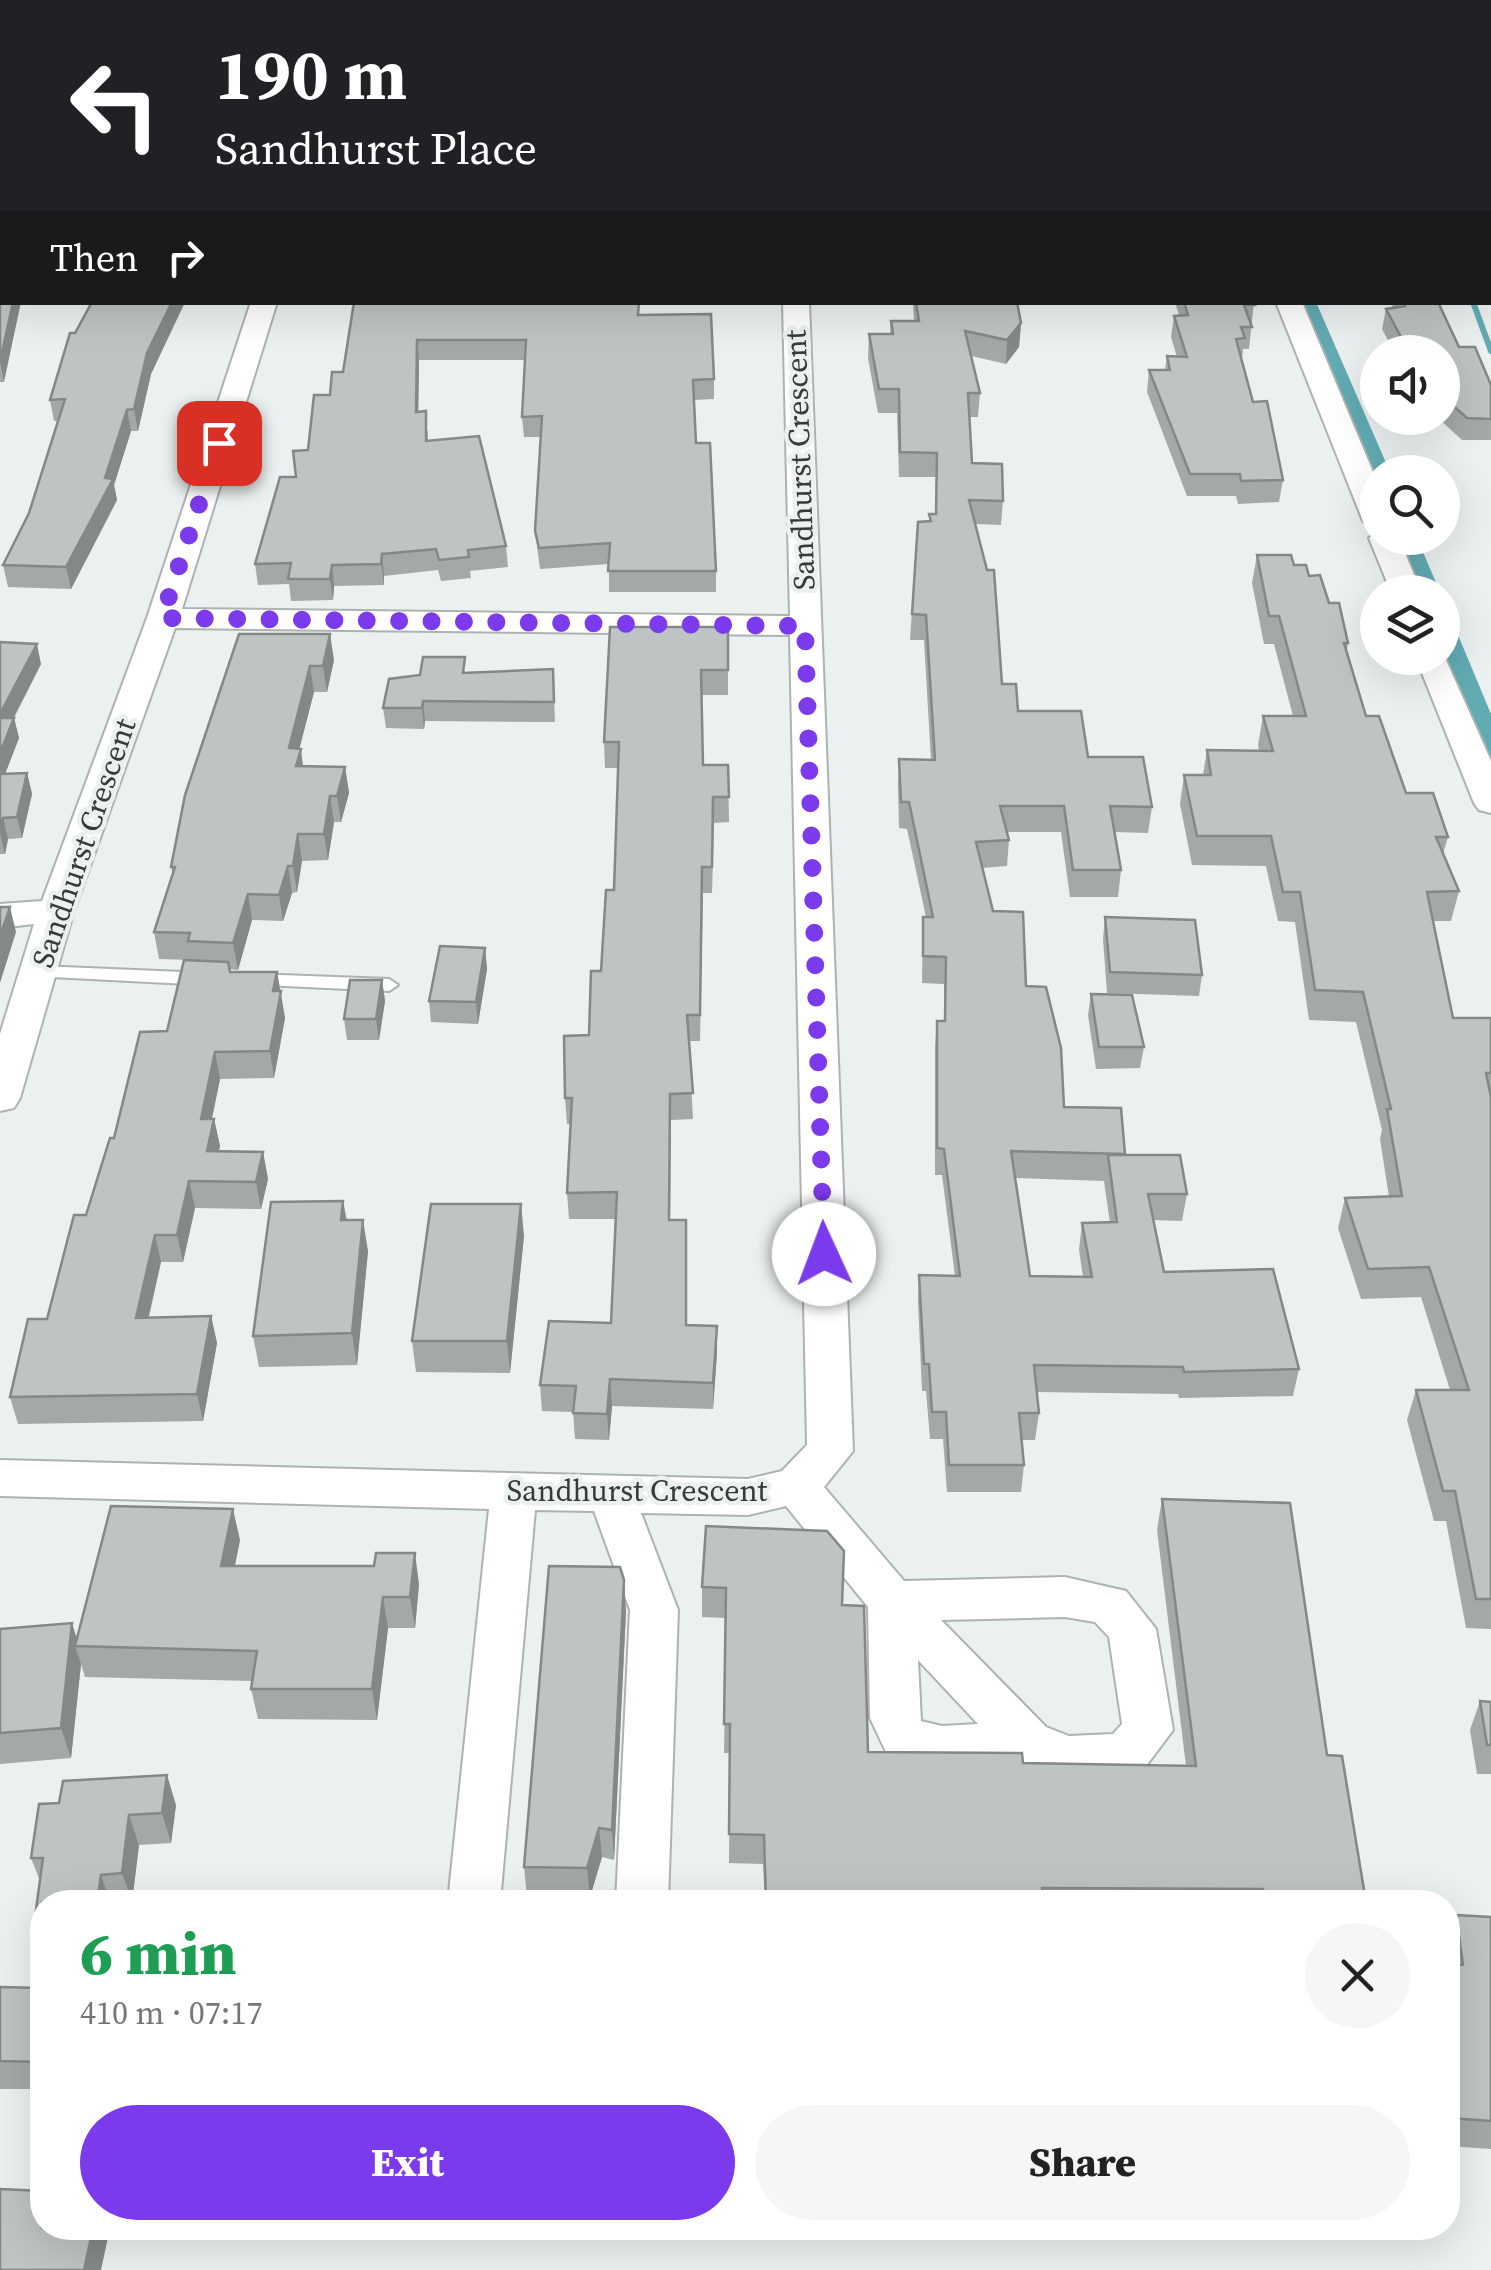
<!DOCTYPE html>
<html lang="en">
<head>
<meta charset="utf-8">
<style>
	body { margin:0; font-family:"Source Serif 4",serif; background:#f6f6f6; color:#222; height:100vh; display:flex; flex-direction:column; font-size:38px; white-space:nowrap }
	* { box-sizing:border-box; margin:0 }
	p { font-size:32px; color:#767676 }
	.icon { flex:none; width:55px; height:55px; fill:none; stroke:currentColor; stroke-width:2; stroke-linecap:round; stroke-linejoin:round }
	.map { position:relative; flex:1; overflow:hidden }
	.sheet { position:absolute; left:30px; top:1890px; width:1430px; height:350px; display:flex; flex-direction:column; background:#fff; border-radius:40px; box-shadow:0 10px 40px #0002 }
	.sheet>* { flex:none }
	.banner { position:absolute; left:0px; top:0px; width:1492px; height:305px; box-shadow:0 10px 40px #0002; background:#202124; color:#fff; overflow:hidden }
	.controls { position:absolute; left:1360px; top:335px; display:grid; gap:20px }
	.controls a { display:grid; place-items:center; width:100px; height:100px; border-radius:50%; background:#fff; box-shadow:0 10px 40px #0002; font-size:50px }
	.pin { position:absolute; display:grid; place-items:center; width:85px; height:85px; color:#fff; margin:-42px; border-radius:20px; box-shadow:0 5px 15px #0006 }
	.me { position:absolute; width:110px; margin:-55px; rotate:358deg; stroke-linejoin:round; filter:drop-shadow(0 0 8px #0008) }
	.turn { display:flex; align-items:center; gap:35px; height:210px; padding:0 50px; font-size:45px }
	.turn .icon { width:130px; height:130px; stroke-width:2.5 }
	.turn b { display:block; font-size:70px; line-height:85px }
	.then { display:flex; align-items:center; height:95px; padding:0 50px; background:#0003; gap:20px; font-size:38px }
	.round { display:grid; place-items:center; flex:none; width:105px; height:105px; border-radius:52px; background:#f6f6f6 }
	.headline { display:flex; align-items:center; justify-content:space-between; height:170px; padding:0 50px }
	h1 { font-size:60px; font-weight:800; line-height:75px; color:#1e9e55 }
	.cta { display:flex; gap:20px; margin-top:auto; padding:20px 50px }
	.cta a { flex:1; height:115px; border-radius:60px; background:#7c3aed; color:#fff; font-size:40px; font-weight:800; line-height:115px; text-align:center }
	.cta a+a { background:#f6f6f6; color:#222 }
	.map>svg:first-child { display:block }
</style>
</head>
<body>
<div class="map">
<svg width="1491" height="2270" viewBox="0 0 1491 2270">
	<rect width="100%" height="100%" fill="#ebf0f1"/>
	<path fill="#92cad0" d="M0,0H420L2,2V194Z"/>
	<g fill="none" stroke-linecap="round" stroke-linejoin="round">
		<path stroke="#62abb3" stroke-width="6" d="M1473,302L1491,351"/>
		<path fill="#62abb3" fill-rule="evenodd" d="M1192,0H1214L1215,2H1194Z
			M1290,302H1316L1390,472H1378V488L1363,479Z
			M1387,538H1417L1440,592H1410Z
			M1442,626L1458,635L1491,714V764L1479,761L1474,754L1435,658H1442Z"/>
		<defs>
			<path id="service" d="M776,0H788L789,2H778Z
				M39,966L207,973L216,979L207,985L32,976L30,972L32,968Z
				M251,974L389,979L398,985L389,991L244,984L242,980Z"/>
			<path id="minor" d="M251,302H277L182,609L790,616L783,302H809L853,1451L824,1487L904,1581L1065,1577L1126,1591L1156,1629L1173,1730L1143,1770L1125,1777L1068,1780L1026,1764L942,1770L887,1754L870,1718L868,1607L786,1506L748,1515L641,1513L678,1610L668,1902H616L630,1610L594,1511L535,1510L500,1902H448L489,1509L0,1496V1460L748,1479L782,1471L807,1445L790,635L175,628L74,911L20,1098L14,1108L0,1111V1034L34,924L0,928V904L42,901L147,618ZM1065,1617L1095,1622L1109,1637L1122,1724L1113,1734L1069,1736L1046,1727L941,1620ZM918,1660L978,1724L942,1726L921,1721Z
				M1276,302H1302L1378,484V530L1363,521Z
				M1378,531V538H1399L1421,592H1391L1369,538Z
				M1442,651L1491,761V813L1479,810L1474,803L1416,658H1442Z"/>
			<path id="secondary" d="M0,191H2V211H0Z
				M1490,267H1491V289H1490Z"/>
		</defs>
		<use href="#service" stroke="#adb2b2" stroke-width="4"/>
		<use href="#minor" stroke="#adb2b2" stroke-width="4"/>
		<use href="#secondary" stroke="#adb2b2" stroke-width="4"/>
		<use href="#service" fill="#fff" fill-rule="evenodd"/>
		<use href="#minor" fill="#fff" fill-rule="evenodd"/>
		<use href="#secondary" fill="#fff" fill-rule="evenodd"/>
	</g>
	<path fill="#a3a8a8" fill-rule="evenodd" d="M0,209L4,382H0Z
		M92,302H185L151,374L138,431H131L114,485L117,500L71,589L8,587L3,565L29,513L58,421H54L50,400L75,333Z
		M913,302H1017L1021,323L1019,347L1006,364L971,356L980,393L978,417H969L972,463L1003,501L1001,525L976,524L1002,684L1018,711L1088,757L1152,807L1148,833L1114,832L1121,870L1118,897H1070L1061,832H1007L1009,840L1007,866L982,868L993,911L1026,986L1064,1107L1125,1155L1187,1194L1182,1221L1153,1220L1164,1272L1299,1369L1293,1396L1179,1398L1178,1394L1036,1392L1039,1413L1035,1440H1021L1024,1465L1021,1492H947L943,1439H930L926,1391H922L918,1302L919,1275L955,1276L942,1175H935V1048L937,1021H944V984L922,983L923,917H926L907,829L899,828L898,785L899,759L931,760L924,640H910L918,522L929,521V514H935L936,477H899L897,413H878L868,358L869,334H890L891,321H914ZM1015,1178L1104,1181L1110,1223H1082L1079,1250L1083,1277L1030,1276Z
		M1175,302H1254L1249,349H1243L1242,360L1253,402L1283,480L1279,502L1238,504L1236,496H1187L1147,392L1149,370H1165L1167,356L1177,357L1171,337L1174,316L1179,315Z
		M1393,302H1438L1459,347L1491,385V440H1462L1438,418H1442V352H1394L1382,329L1386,309L1392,308Z
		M354,308L640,315L714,379V399L694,400L696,443L716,571V592H609V564L540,569L535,531L541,437H524L522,417L525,360H419L418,412L428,432V441L506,546L508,567L470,571L471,578L441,581L438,570L384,576V585L334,586L333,600L291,601L289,584L258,585L255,564L296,477L330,395L343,372Z
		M1257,555L1294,565L1309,576L1329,603L1348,643L1347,651L1366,716L1406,793L1448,837L1443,854L1459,891L1451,921H1433L1453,1018H1491V1629L1466,1628L1446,1521H1434L1407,1420L1416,1390H1450L1421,1297L1361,1299L1338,1228L1345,1198L1389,1197L1380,1139L1382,1130L1356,1022L1309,1020L1295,922L1278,921L1266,866L1192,865L1180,804L1184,775H1203L1207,750L1259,751L1258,745L1263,716H1293L1274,644H1264L1252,583Z
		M728,627V695H701L703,765H728L729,822L714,823L712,893H703L700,1041H689L693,1119L671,1120L670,1220L687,1325L717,1326V1353L713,1409L612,1406L609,1440L575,1439L573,1412L542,1411L540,1385L611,1323L615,1219H569L567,1193L570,1124H567L565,1098L589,1035L601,971L614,890L618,768H605L604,742Z
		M239,634L334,660L327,692H314L299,748L303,766L345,767L349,793L341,822H334L328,860L302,861L297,892L292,893L283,921L252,920L238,970L229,969L230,972H277L285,1018L274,1078L220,1079L212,1119H214L220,1146L219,1151L263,1152L268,1179L261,1209L195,1208L183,1262H161L149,1317L211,1316L217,1343L203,1421L18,1424L10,1397L47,1319L114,1138L167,1031L192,960L159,959L154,932L173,876L171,867Z
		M0,642L41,664L14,718L19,738L5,774L27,773L32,794L22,838L8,839L5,854H0Z
		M553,669L555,722L425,721L424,729L386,728L383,708L467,673Z
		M1105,917L1202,975L1199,996L1107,993L1103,939Z
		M485,948L487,969L478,1024L431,1022L429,1001Z
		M382,980L385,1001L379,1040H347L344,1019Z
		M1091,994L1144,1047L1140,1068L1096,1069L1088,1015Z
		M343,1201L347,1220L368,1251L357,1365L259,1367L253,1336Z
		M524,1236L510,1373L416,1372L412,1341Z
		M1162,1499L1327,1755L1366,1902H765L763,1864L729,1863L730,1753H724L726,1618L702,1617V1587L706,1526L842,1605L868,1752L1023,1763L1186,1766L1157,1530Z
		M240,1540L235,1566L419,1584L415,1628H388L377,1720L258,1719L251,1689L252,1681L85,1677L81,1664L71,1758L0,1764V1629L77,1639Z
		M626,1611L614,1860L602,1857L590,1897H527L524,1867Z
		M1480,1701L1491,1702V1774H1477L1470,1730Z
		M39,1804L176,1805L171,1843L139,1845L132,1902H42V1938L35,1917L40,1881L31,1858Z
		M1456,1915L1491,1917V2149L1448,2146V1937Z
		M0,1987L42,1988V2089H0Z"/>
	<path fill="#858888" d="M13,302H21L4,382L0,362Z
		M172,302H185L151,374L138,431L134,409L147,353Z
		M1021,323L1019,347L1006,364L1007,340Z
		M417,340L419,360L418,432L416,412Z
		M127,410L131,431L114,485L117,500L71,589L66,567L105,478Z
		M382,554L384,576V585L381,564Z
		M332,565L334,586L333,600L330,579Z
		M330,634L334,660L327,692L323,666Z
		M37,644L41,664L3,738L0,725V714Z
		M310,666L314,692L293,774L289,748Z
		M423,701L425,721L424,729L422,708Z
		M14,718L19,738L0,787V753Z
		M301,749L304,775L296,766Z
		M345,767L349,793L341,822L337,796Z
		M27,773L32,794L22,838L17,817Z
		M330,796L334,822L328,860L324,834Z
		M3,818L8,839L5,854L0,834Z
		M298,834L302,861L297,892L293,866Z
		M288,866L292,893L283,921L279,895Z
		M248,894L252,920L238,970L233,943Z
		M10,907L16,932L0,983V936Z
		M485,948L487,969L478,1024L476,1002Z
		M277,972L285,1018L274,1078L270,1051L273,991Z
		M382,980L385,1001L379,1040L376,1019Z
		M215,1052L220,1079L206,1146L201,1119Z
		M214,1119L220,1146L212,1177L207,1151Z
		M263,1152L268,1179L261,1209L256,1182Z
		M189,1181L195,1208L183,1262L177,1235Z
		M343,1201L348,1232L341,1220Z
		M521,1204L524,1236L510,1373L507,1341Z
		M363,1220L368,1251L357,1365L352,1333Z
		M155,1235L161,1262L142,1344L136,1318Z
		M211,1316L217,1343L203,1421L197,1394Z
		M717,1326V1353L713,1409V1383Z
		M610,1379L612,1406L609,1440L607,1414Z
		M233,1509L240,1540L228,1597L221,1566Z
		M415,1553L419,1584L415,1628L410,1597Z
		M624,1580L626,1611L614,1860L612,1830Z
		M383,1597L388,1628L377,1720L372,1689Z
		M72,1623L79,1646H75L81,1664L71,1758L61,1728Z
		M167,1775L176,1805L171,1843L162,1813Z
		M129,1815L139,1845L132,1902L122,1873Z
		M599,1828L602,1857L590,1897L587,1868Z
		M101,1875L110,1902H97Z
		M93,2228H110L101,2270H84Z"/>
	<path fill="#bec3c3" stroke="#858888" stroke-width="2.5" d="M1490,27L1491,28V168L1490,167Z
		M0,209H2V302H13L0,362Z
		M92,302H172L147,353L134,409L127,410L105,478L113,479L66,567L3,565L29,513L65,399L50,400L70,333H75Z
		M354,302H639L638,315L711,314L714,379L693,380L696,443H710L716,571H608L610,543L539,548L535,531L542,416L522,417L526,340H417L416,412L426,411V441L479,436L506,546L468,550L469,557L439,560L436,549L382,554L381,564L332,565L330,579H288L291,563L255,564L280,477H296L293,451L308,450L314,395H330L332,372H343Z
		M916,302H1017L1021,323L1007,340L965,331L980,393H968L972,463L1002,464L1003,501L969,500L987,570H994L1002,684H1016L1018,711H1081L1088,757H1143L1152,807L1110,806L1121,870H1073L1064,806H1000L1009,840L976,842L993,911L1023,912L1026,986L1046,987L1061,1048L1064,1107L1121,1108L1125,1154L1011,1151L1030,1276L1092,1277L1082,1223L1117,1222L1108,1155H1180L1187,1194H1148L1164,1272L1273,1269L1299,1369L1184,1372L1183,1367L1034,1365L1039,1413H1019L1024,1465H949L946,1412H932L929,1364H924L919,1275L960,1276L944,1149L937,1148V1021H945L946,957L923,956V917H933L909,802H901L899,759L935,760L926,615L912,614L918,522L931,521L929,514H936L937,453L900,452L899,389H879L869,334H893L891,321H919Z
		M1184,302H1254L1255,305H1244L1252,327H1241L1245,338L1236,339L1253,402L1267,401L1283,480L1241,481L1240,474H1190L1149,370H1170L1167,356L1187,357L1174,316L1188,315Z
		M1403,302H1438L1459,347H1475L1491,385V419L1467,418L1442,396V352H1409L1386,309L1405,306Z
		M1257,555H1291L1294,565H1306L1309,576L1320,575L1329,603H1339L1348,643H1344L1366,716H1379L1406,793H1433L1448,837H1436L1459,891L1427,892L1453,1018H1491V1073H1486L1491,1097V1599H1476L1455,1491H1443L1416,1390H1469L1429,1267L1368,1269L1345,1198L1402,1196L1387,1109H1391L1363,992L1315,990L1300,892H1283L1271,836H1197L1184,775H1211L1207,750L1273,751L1263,716H1306L1279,616H1269Z
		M610,627H728V670H701L703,765H728L729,797H713L712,867H702L700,1015H687L693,1093L670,1094L669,1220H686V1325L717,1326L713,1383L610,1379L607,1414L573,1413L576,1386L540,1385L549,1321L611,1323L617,1192L567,1193L572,1098H565L564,1036L589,1035L591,971H601L606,890H614L619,742H604Z
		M239,634H330L323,666H310L289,748L301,749L296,766L345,767L337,796H330L324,834H298L293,866H288L279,895L248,894L233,943L188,941L190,933L154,932L175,867H171L185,795Z
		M0,642L37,644L0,714Z
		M423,657H465L463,673L553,669L554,702L423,701L422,708H383L389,679L420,675Z
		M0,718H14L0,753Z
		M27,773L17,817L3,818L0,831V774Z
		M0,907H10L0,936Z
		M1105,917L1195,920L1202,975L1110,972Z
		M440,946L485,948L476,1002L429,1001Z
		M184,960L228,962L230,972H277L273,991H281L270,1051L215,1052L201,1119H214L207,1151L263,1152L256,1182L189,1181L177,1235H155L136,1318L211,1316L197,1394L10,1397L28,1319H47L74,1215H86L110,1138H114L140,1032L167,1031Z
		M350,980H382L376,1019H344Z
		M1091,994L1132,995L1144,1047H1099Z
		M343,1201L341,1220H363L352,1333L253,1336L271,1202Z
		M431,1204H521L507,1341H412Z
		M1162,1499L1290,1503L1327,1755L1342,1756L1366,1902H1265L1263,1889L1042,1888V1902H766L764,1835L729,1834L730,1724H724L726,1588L702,1587L706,1526L827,1531L844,1551L842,1605L864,1606L868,1752L1022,1753L1023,1763L1196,1766Z
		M111,1506L233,1509L221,1566H374L376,1553H415L410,1597H383L372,1689H251L257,1651L75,1646Z
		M549,1566L620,1567L624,1580L612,1830L599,1828L587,1868L524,1867Z
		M72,1623L61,1728L0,1733V1629Z
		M1480,1701L1491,1702V1745H1487Z
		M167,1775L162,1813L129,1815L122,1873L101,1875L97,1902H42V1917H35L43,1858H31L39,1804L59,1803L63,1781Z
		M1456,1915L1491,1917V2121L1450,2118L1448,2102V1964L1463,1965Z
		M0,1987L42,1988V2062L0,2061Z
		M0,2189L42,2191V2228H93L84,2270H0Z"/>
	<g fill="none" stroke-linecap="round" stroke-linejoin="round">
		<path stroke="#7c3aed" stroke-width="18" stroke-dasharray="0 32.4" d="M219,443L162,618L805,626L824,1254"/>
	</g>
	<g text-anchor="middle" stroke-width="9" stroke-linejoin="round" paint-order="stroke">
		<g font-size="30" fill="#37393a" stroke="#ebf0f1">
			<text transform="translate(800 460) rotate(-92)" y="10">Sandhurst Crescent</text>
			<text transform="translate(84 843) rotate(-71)" y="10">Sandhurst Crescent</text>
			<text x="637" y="1501">Sandhurst Crescent</text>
		</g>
	</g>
</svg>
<div class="controls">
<a><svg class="icon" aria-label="sound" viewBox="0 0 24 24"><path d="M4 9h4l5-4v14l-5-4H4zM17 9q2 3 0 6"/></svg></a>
<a><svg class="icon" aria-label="search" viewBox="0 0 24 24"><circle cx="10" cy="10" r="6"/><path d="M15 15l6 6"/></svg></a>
<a><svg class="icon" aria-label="layers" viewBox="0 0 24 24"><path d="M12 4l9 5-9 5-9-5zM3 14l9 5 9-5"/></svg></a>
</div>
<div class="pin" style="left:219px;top:443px;background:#d93025"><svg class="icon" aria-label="arrive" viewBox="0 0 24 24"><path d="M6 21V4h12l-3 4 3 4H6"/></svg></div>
<svg class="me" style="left:824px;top:1254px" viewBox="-20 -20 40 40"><circle r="19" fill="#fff"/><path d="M0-13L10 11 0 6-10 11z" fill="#7c3aed"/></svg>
<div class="banner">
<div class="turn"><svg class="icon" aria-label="left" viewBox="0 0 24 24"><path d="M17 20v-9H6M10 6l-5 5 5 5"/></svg><div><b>190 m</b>Sandhurst Place</div></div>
<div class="then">Then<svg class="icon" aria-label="right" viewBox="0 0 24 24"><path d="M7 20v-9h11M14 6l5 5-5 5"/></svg></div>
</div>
<section class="sheet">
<div class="headline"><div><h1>6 min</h1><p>410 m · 07:17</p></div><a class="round"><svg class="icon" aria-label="close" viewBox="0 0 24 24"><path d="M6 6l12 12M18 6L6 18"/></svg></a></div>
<div class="cta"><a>Exit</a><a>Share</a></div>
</section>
</div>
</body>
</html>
